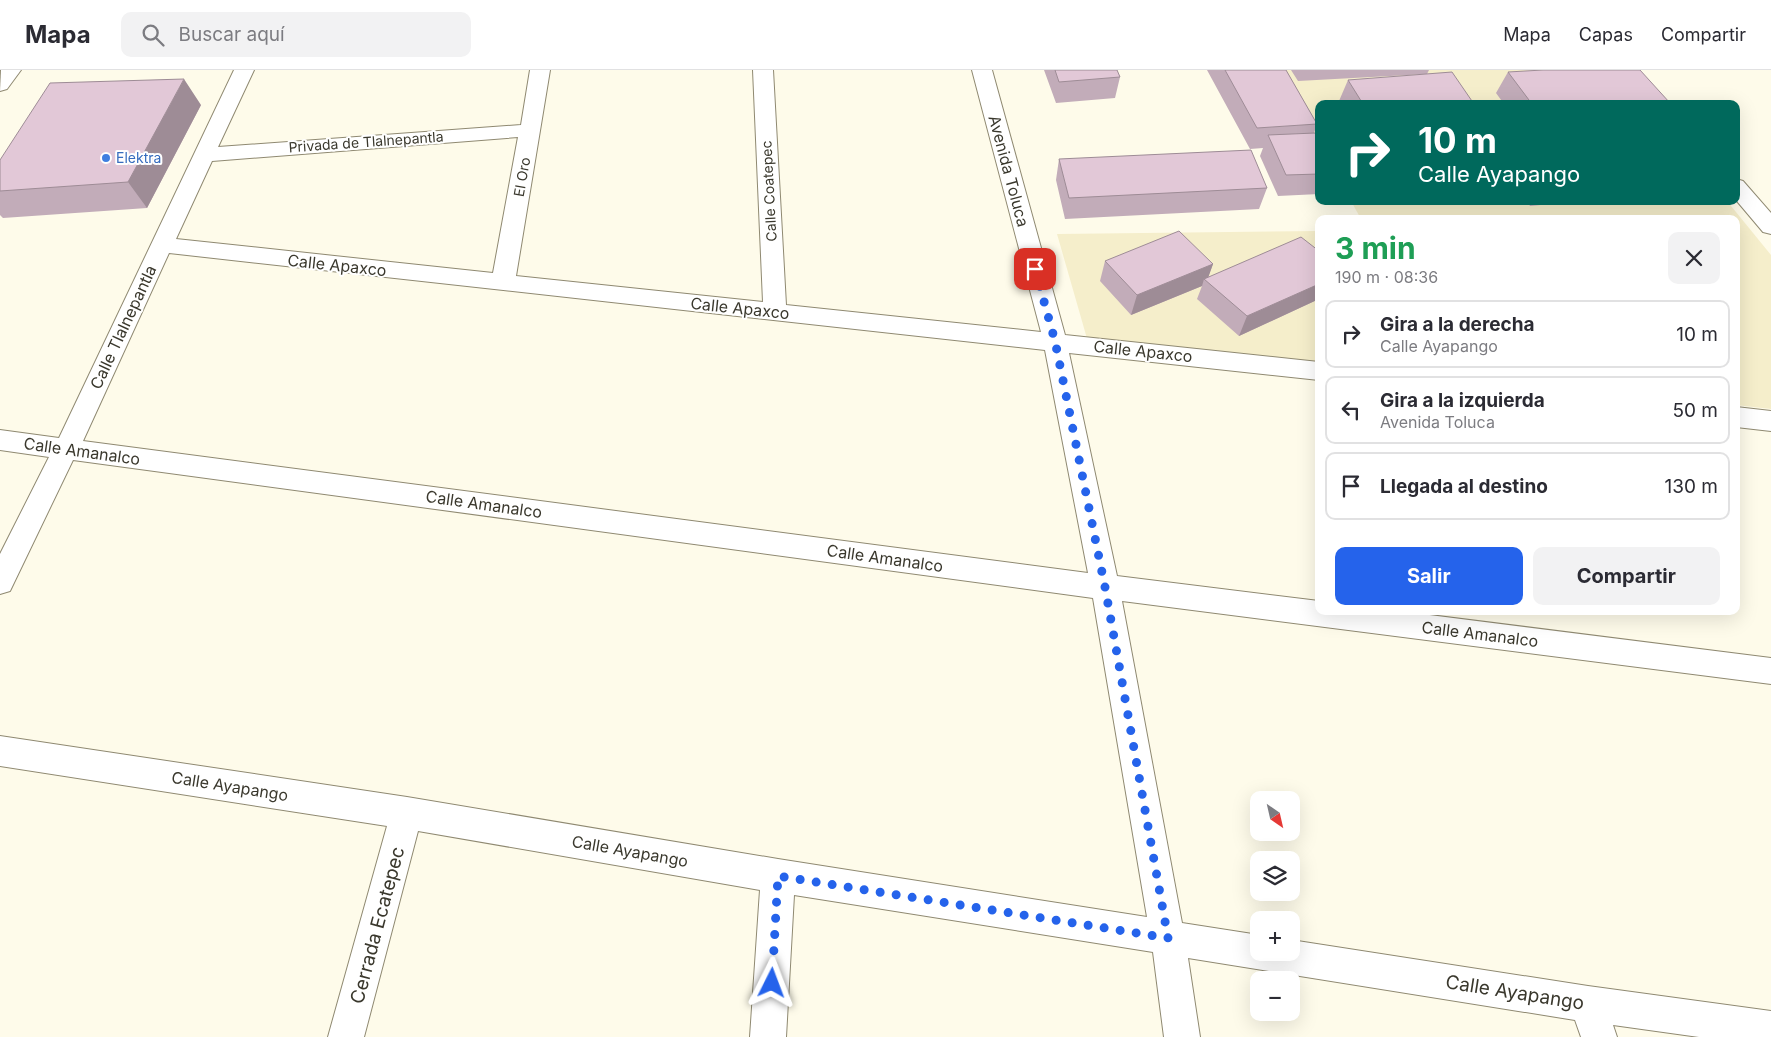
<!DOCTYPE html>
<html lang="es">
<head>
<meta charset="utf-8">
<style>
	body { margin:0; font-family:Inter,sans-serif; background:#f2f2f3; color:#2b2b33; height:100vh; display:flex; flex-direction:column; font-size:19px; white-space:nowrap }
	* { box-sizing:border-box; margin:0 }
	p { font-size:16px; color:#7c7c81 }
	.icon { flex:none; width:28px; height:28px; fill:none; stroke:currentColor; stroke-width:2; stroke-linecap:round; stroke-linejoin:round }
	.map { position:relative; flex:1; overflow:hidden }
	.drawer { position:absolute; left:1315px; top:145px; width:425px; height:400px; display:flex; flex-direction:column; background:#fff; border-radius:10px; box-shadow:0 5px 20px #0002 }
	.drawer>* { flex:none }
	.banner { position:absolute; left:1315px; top:30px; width:425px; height:105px; border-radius:10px; box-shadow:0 5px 20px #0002; background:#00695c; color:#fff; overflow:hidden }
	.needle { width:32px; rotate:146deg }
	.controls { position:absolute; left:1250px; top:721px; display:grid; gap:10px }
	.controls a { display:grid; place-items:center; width:50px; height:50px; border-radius:10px; background:#fff; box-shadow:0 5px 20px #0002; font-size:25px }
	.pin { position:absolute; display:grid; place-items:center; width:42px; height:42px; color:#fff; margin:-21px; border-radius:10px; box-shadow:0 2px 8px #0006 }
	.me { position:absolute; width:55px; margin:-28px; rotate:3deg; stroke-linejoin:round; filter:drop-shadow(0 0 4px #0008) }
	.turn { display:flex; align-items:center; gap:18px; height:105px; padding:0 20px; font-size:22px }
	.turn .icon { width:65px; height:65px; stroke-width:2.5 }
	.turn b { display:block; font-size:35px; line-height:42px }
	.round { display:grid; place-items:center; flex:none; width:52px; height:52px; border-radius:10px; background:#f2f2f3 }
	.overview { display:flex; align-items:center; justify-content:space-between; height:85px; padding:0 20px }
	h1 { font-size:30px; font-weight:700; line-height:38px; color:#1e9e55 }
	.primary-button { display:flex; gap:10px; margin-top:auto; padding:10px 20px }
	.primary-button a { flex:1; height:58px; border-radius:10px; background:#2563eb; color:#fff; font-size:20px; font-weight:700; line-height:58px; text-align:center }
	.primary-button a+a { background:#f2f2f3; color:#2b2b33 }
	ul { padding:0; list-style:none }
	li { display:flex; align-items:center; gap:15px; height:68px; margin:0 10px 8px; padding:0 10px; border:2px solid #e1e1e2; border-radius:10px }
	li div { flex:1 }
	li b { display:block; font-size:19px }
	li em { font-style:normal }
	header { display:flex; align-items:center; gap:30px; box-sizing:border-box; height:70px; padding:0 25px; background:#fff; border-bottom:1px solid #e1e1e2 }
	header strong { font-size:24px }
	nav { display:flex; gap:28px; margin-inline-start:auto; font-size:18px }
	.search { width:350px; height:45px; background:#f2f2f3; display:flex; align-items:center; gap:12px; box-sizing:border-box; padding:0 18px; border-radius:10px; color:#7c7c81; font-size:19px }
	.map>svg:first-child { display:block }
</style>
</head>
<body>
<header>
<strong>Mapa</strong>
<div class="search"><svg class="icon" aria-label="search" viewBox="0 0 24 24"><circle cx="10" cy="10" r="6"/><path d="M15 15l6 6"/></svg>Buscar aquí</div>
<nav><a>Mapa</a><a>Capas</a><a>Compartir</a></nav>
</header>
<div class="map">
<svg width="1771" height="967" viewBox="0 0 1771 967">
	<rect width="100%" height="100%" fill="#fefbea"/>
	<path fill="#f5eecb" d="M1276,0H1620L1648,34H1319V75Z
		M1351,131H1727L1771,185V339L1736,335V149H1361Z
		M1319,161V294L1088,272L1057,164Z"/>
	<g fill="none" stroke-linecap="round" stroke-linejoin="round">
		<defs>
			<path id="minor" d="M234,0H254L218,77L521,55L530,0H550L516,206L763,232L753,0H773L786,235L1041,262L972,0H992L1065,265L1319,292V310L1069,283L1117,506L1319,531V541H1398L1771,588V614L1122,531L1182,853L1259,865V882H1291V870L1588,916L1771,941V967H1699L1613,955L1617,967H1581L1575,950L1188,888L1200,967H1164L1153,882L794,825L786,967H750L760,820L418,761L364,967H328L387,756L0,696V666L407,727L778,789L1147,847L1093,528L73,390L10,521L0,524V484L49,387L0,380V360L59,368ZM518,67L493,203L176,169L212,91ZM169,183L1045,280L1088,503L83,371Z
				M1736,109L1743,111L1771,143V164L1763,162L1736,130Z
				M1736,337L1771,341V361L1736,357Z"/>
			<path id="primary" d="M1,0H21L7,19L0,21Z"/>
		</defs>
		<use href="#minor" stroke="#8f8971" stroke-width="2"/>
		<use href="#primary" stroke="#8f8971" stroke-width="2"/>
		<use href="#minor" fill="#fff" fill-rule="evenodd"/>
		<use href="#primary" fill="#fff" fill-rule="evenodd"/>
	</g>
	<path fill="#c2acb9" d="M1044,0H1117L1120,7L1115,28L1056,33Z
		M1207,0H1286L1317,54L1314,63L1319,70V124L1278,126L1260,86L1263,78L1250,79Z
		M1291,0H1429L1427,4L1298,11Z
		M1508,2L1670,33L1504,34L1496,23Z
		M1348,10L1474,34H1341L1339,31Z
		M201,35L147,138L3,148L0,145V90Z
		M1059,89L1267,118L1259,139L1065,149L1056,110Z
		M1527,131H1583L1530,136Z
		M1319,181V229L1239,266L1197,229L1202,216L1131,245L1100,211L1105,191L1213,194L1208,207Z"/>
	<path fill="#9e8c96" d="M184,9L201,35L147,138L128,112Z
		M1213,194L1207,211L1204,209L1202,216L1131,245L1137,225Z
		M1319,214V229L1239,266L1247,246Z"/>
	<path fill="#e2c8d7" stroke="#9e8c96" d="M1055,0H1117L1120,7L1059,12Z
		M1225,0H1286L1317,54L1257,58Z
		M1543,0H1640L1670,33L1532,34L1508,2Z
		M1452,2L1474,34H1363L1348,10Z
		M184,9L128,112L0,121V90L50,13Z
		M1315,63L1319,70V104L1286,105L1268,65Z
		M1251,80L1267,118L1069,128L1059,89Z
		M1179,161L1213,194L1137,225L1105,191Z
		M1301,167L1319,181V214L1247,246L1204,209Z"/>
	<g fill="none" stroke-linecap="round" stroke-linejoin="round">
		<path stroke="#2563eb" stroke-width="9" stroke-dasharray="0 16.2" d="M772,913L778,806L1168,868L1105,517L1055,271L1035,199"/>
	</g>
	<circle fill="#3f7fe0" stroke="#fff" stroke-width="2" cx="106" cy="88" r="5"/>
	<g text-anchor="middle" stroke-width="4" stroke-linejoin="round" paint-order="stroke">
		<g font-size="14" fill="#3a382d" stroke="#fff">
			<text transform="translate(366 72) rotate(-4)" y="5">Privada de Tlalnepantla</text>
			<text transform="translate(522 107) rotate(-80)" y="5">El Oro</text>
			<text transform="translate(769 121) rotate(-93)" y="5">Calle Coatepec</text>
		</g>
		<g font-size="14" fill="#366cbe" stroke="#fff" text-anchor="start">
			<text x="116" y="93">Elektra</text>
		</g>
		<g font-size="16" fill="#3a382d" stroke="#fff">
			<text transform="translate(1009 101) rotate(75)" y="6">Avenida Toluca</text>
			<text transform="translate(337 195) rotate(6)" y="6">Calle Apaxco</text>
			<text transform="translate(740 238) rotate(6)" y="6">Calle Apaxco</text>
			<text transform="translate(123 257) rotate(-65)" y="6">Calle Tlalnepantla</text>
			<text transform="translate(1143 281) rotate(6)" y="6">Calle Apaxco</text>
			<text transform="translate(82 381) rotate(8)" y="6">Calle Amanalco</text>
			<text transform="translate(484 434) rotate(8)" y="6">Calle Amanalco</text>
			<text transform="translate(885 488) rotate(8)" y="6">Calle Amanalco</text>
			<text transform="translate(1480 564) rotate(7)" y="6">Calle Amanalco</text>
			<text transform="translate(230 716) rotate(9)" y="6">Calle Ayapango</text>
			<text transform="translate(630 781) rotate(10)" y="6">Calle Ayapango</text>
		</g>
		<g font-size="19" fill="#3a382d" stroke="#fff">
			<text transform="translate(377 855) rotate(-75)" y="7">Cerrada Ecatepec</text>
			<text transform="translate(1515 922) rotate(9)" y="7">Calle Ayapango</text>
		</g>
	</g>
</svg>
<div class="controls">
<a><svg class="needle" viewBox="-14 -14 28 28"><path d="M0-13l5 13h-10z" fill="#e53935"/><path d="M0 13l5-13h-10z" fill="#7c7c81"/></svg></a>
<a><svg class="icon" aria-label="layers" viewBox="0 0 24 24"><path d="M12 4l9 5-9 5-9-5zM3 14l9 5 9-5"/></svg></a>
<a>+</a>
<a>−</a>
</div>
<div class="pin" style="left:1035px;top:199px;background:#d93025"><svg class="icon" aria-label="arrive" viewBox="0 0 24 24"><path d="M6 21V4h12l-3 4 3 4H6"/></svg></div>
<svg class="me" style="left:772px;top:913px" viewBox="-20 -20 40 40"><path d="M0-17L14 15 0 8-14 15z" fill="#2563eb" stroke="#fff" stroke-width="4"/></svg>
<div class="banner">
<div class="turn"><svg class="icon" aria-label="right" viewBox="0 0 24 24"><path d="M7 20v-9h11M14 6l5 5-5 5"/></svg><div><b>10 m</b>Calle Ayapango</div></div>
</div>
<section class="drawer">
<div class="overview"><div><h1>3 min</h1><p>190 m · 08:36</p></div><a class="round"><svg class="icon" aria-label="close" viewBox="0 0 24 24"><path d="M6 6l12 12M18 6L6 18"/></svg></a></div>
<ul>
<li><svg class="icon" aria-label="right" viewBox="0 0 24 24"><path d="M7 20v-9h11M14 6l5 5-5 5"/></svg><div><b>Gira a la derecha</b><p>Calle Ayapango</p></div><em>10 m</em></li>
<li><svg class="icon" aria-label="left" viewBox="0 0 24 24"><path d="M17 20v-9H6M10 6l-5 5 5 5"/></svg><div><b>Gira a la izquierda</b><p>Avenida Toluca</p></div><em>50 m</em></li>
<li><svg class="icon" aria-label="arrive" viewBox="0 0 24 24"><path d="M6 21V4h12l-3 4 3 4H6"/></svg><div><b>Llegada al destino</b></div><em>130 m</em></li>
</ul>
<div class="primary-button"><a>Salir</a><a>Compartir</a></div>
</section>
</div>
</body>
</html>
